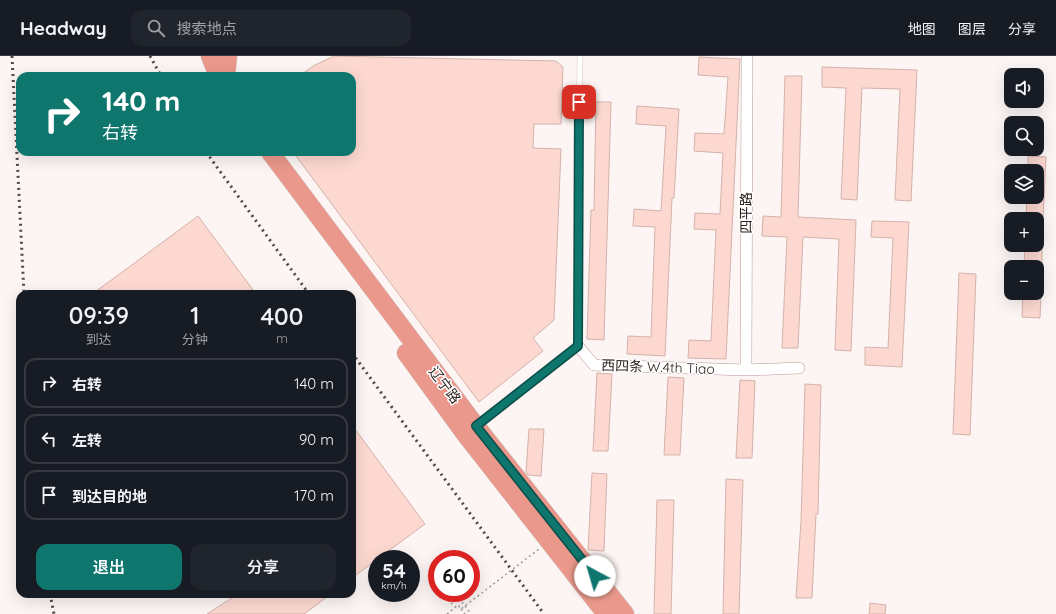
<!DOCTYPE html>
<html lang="zh">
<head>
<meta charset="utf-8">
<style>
	body { margin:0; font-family:Quicksand,"Noto Sans SC",sans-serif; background:#20242c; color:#f1f3f6; height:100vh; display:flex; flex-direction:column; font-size:15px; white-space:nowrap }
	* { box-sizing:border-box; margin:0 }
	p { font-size:13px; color:#9ea1a6 }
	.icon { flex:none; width:22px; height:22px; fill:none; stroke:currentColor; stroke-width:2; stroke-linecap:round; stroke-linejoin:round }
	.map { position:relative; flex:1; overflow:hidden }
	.details { position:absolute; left:16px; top:234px; width:340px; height:308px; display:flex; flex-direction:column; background:#171b24; border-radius:12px; box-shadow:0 4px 16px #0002 }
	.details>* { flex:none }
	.top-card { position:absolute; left:16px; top:16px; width:340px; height:84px; border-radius:12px; box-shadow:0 4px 16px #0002; background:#0f766e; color:#fff; overflow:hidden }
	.controls { position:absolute; left:1004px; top:12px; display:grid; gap:8px }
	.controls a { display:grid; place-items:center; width:40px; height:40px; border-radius:8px; background:#171b24; box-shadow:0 4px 16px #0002; font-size:20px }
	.speed { position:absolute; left:368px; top:494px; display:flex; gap:8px; font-size:20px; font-weight:700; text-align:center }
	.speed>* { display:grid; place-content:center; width:52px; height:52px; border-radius:50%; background:#171b24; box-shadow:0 4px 16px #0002; line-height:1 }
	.speed small { font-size:10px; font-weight:400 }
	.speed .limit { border:6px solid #d22; background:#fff; color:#111 }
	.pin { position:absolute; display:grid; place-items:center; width:34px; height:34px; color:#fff; margin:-17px; border-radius:8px; box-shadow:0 2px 6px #0006 }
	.me { position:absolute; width:44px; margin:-22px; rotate:321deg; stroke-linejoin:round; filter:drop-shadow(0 0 3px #0008) }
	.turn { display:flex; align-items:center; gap:14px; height:84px; padding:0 20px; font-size:18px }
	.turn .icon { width:52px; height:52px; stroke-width:2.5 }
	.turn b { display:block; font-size:28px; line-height:34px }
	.eta { display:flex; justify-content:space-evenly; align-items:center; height:68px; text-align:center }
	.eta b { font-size:24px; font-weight:600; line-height:28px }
	.primary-button { display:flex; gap:8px; margin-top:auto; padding:8px 20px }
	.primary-button a { flex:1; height:46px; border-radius:12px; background:#0f766e; color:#fff; font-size:16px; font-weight:600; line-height:46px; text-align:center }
	.primary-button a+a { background:#20242c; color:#f1f3f6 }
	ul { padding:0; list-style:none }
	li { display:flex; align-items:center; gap:12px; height:50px; margin:0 8px 6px; padding:0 12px; border:2px solid #363941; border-radius:12px }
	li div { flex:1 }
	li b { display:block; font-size:15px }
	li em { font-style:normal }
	header { display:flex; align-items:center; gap:24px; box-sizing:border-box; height:56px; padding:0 20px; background:#171b24; border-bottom:1px solid #363941 }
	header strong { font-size:19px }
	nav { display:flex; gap:22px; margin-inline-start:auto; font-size:14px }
	.search { width:280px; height:36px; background:#20242c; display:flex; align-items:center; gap:10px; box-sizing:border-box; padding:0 14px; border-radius:12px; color:#9ea1a6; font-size:15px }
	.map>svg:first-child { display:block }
</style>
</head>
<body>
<header>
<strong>Headway</strong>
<div class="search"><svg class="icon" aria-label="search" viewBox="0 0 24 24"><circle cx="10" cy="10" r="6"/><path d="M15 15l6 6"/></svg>搜索地点</div>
<nav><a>地图</a><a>图层</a><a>分享</a></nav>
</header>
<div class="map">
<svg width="1056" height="558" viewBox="0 0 1056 558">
	<rect width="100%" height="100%" fill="#fcf5f3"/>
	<path fill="#fcd8d0" stroke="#d3b2ab" d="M334,0L556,5L563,11L561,68H534L533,92L561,93L554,264L533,282L543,295L479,346L293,96H352V20H299L315,9Z
		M699,1L740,3L726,303L688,302L689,284L711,285L716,174L694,173L695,157L720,158L723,97L694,95L695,77L724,78L728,21L698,19Z
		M822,11L917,14L911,145L895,144L900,33L862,32L857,144L841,143L846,32L822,31Z
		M785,20H802L798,161L856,164L851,295L835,294L839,183L803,181L798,292H782L787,181L762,180L763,160L781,161Z
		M596,46H611L604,284L587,283L591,154H594Z
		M637,50L679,53L674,142H672L665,300L627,298L628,280L651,281L655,171L633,170L634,153L661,155L666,70L636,68Z
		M1028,100L1046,101L1043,163H1026L1027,141H1037V115H1028Z
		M198,160L256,238H92L121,217Z
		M872,165L909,166L902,311L865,309V291L888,292L893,182L871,181Z
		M1025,189H1042V211H1024Z
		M959,217L976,218L970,379L953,378Z
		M1023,237H1041L1040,262L1022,261Z
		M597,317L612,318L608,395H593Z
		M668,321L684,322L680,399H664Z
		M740,324L755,325L752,402H736Z
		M805,328L821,329L818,458H816L812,542H796L801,465Z
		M352,369L425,468L352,522Z
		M529,373H544L541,420L528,419L526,416Z
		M592,417L607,418L604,495L588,494Z
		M726,423L743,424L739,558H723Z
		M657,444H674L671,558H654Z
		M238,538H331L304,558H207Z
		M870,547L886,549L885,558H869Z"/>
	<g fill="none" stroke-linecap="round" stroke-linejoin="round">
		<defs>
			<path id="service" d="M478,369L578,290L580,0"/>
			<path id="minor" d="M578,290L594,309L746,314L799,312
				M746,314L747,0"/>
			<path id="primary" d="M210,0L218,20
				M226,20L228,0
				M270,96L476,370L625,558
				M406,297L465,378L606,558"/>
		</defs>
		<use href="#service" stroke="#b89891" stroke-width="6"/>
		<use href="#minor" stroke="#b89891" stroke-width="12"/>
		<use href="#primary" stroke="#d4d2d1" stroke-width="19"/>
		<path stroke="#a29997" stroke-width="1.5" stroke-dasharray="2 3" stroke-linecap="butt" d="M451,548L459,542L471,558
			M461,553L465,558"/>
		<use href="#service" stroke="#fff" stroke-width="5.5"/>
		<use href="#minor" stroke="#fff" stroke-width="11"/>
		<use href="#primary" stroke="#ea988b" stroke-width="18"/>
		<path stroke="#534846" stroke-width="3" stroke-dasharray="2 4" stroke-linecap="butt" d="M12,0L24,238
			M150,0L161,20
			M206,96L309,238
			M352,297L544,558
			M50,538L54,558"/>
		<path stroke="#a29997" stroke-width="1.5" stroke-dasharray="2 3" stroke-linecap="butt" d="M447,558L458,549L461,553L539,493"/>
	</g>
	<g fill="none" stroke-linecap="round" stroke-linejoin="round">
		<defs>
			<path id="route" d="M579,46L578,290L476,370L595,520"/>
		</defs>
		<use href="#route" stroke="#0a4d48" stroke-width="10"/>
		<use href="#route" stroke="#0f766e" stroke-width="7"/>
	</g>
	<g text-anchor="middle" stroke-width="3" stroke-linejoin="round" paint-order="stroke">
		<g font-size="14" fill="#291d1a" stroke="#fff">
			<text transform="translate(746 157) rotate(-90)" y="5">四平路</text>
			<text transform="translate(658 311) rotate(2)" y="5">西四条 W.4th Tiao</text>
			<text transform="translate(445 329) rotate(53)" y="5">辽宁路</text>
		</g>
	</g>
</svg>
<div class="controls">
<a><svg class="icon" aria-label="sound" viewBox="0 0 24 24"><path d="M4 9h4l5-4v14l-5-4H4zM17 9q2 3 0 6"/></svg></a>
<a><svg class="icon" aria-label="search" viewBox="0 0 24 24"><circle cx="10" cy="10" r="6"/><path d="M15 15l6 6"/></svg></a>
<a><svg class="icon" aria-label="layers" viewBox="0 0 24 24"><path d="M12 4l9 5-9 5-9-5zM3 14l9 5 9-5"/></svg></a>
<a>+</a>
<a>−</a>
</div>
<div class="speed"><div>54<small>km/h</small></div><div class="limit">60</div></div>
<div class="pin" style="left:579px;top:46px;background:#d93025"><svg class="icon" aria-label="arrive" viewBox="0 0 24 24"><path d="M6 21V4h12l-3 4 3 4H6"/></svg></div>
<svg class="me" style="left:595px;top:520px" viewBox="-20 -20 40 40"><circle r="19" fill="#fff"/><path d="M0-13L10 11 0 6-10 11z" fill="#0f766e"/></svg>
<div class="top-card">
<div class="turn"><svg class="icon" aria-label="right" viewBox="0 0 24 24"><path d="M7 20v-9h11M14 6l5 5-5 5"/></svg><div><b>140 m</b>右转</div></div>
</div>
<section class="details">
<div class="eta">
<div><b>09:39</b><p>到达</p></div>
<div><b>1</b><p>分钟</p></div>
<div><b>400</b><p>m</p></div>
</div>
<ul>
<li><svg class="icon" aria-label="right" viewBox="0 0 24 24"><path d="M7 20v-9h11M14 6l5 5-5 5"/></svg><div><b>右转</b></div><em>140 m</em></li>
<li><svg class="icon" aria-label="left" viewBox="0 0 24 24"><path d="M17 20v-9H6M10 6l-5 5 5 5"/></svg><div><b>左转</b></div><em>90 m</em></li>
<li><svg class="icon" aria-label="arrive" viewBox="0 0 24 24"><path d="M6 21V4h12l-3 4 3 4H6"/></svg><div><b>到达目的地</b></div><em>170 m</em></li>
</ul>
<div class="primary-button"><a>退出</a><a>分享</a></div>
</section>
</div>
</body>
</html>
